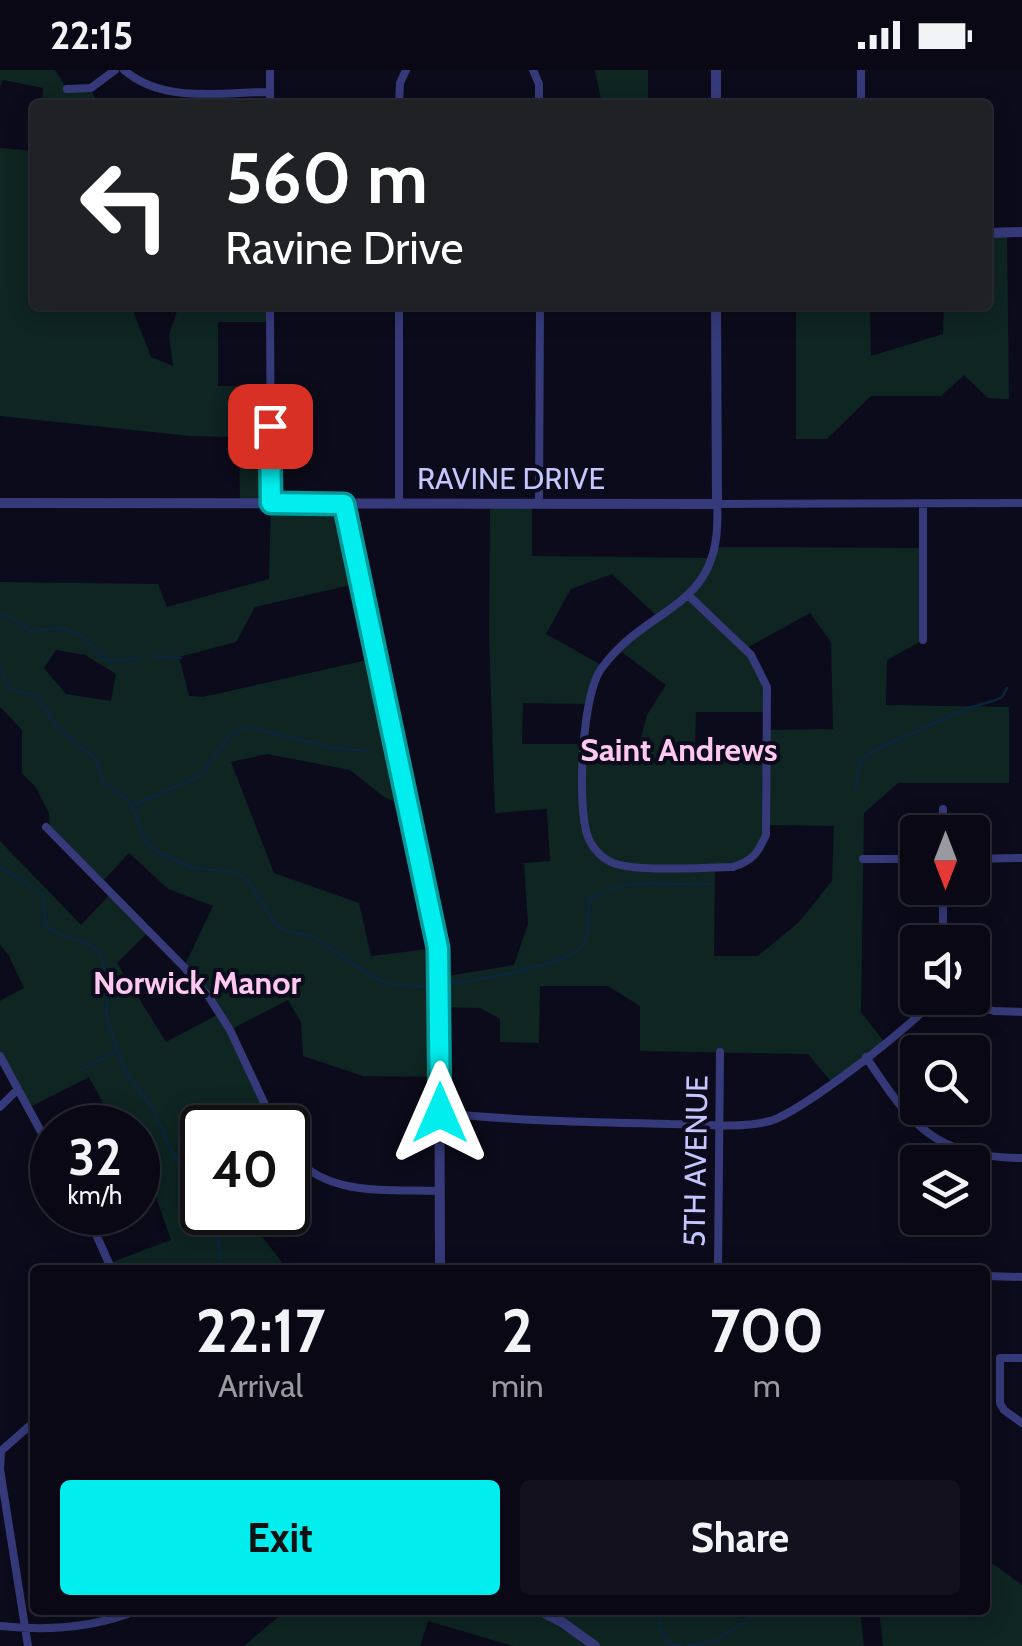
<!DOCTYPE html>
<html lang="en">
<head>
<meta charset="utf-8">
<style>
	body { margin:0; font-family:Cabin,sans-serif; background:#12111d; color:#f1f3f6; height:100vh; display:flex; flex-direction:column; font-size:38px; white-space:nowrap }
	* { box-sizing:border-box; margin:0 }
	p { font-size:32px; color:#999aa0 }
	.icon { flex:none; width:55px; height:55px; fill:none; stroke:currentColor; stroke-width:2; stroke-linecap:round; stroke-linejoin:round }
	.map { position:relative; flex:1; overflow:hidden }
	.details { position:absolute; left:30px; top:1195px; width:960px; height:350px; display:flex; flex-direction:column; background:#090814; border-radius:10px; box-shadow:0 5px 25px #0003,0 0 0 2px #292934 }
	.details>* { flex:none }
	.hud { position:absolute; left:30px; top:30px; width:962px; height:210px; border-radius:10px; box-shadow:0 5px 25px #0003,0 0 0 2px #292934; background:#202124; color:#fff; overflow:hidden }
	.needle { width:65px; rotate:180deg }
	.controls { position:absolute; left:900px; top:745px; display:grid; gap:20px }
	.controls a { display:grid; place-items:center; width:90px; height:90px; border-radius:10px; background:#090814; box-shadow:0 5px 25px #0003,0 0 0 2px #292934; font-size:50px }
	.speed { position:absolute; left:30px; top:1035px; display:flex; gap:20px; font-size:50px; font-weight:700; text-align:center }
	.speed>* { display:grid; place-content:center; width:130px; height:130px; border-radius:50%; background:#090814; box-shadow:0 5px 25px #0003,0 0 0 2px #292934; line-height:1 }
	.speed small { font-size:25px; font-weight:400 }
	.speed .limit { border:5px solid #111; border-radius:15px; background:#fff; color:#111 }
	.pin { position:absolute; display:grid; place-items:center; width:85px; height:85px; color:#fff; margin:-42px; border-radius:20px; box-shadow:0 5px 15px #0006 }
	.me { position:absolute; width:110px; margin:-55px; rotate:0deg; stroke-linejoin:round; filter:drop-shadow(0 0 8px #0008) }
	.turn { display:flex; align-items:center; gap:35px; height:210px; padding:0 30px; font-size:45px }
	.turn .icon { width:130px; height:130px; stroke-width:2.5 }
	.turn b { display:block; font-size:70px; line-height:85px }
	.eta { display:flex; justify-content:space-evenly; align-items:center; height:170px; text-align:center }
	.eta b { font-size:60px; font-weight:700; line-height:70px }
	.primary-button { display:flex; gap:20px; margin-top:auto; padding:20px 30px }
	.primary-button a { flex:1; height:115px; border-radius:10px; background:#02eeee; color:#111; font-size:40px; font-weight:700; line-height:115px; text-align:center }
	.primary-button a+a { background:#12111d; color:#f1f3f6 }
	.status { display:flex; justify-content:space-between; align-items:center; height:70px; padding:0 50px; background:#090814; direction:ltr }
	.status svg { height:28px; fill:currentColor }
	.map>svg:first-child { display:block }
</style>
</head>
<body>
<div class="status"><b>22:15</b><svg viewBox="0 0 49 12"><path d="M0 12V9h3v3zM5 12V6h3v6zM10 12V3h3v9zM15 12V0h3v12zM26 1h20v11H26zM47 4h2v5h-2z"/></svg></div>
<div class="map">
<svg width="1022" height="1576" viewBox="0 0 1022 1576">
	<rect width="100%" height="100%" fill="#0c0b1b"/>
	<path fill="#0e2522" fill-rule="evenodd" d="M0,0H55L67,19L91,18L97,35H42L43,18L3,10L0,17Z
		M595,0H648V35H602Z
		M0,78L35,81V235H131L151,287L173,296L169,265L179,235H270V252H218V316L270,317L271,432L344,434L360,513L255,537L236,572L179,587L189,626L203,627L376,588L408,738L384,727L350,700L267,684L231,692L274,803L359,833L371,886L437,878L441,907L514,895L528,854L524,793L550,791L547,739L495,743L489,565L490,434H532V486L712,488L715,477L923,478V570L887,590L886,635L1009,637V713H898L864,743L861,942L885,973L832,1013L808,984L640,981V936L608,916H540L539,973L500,972V949L480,938L441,937L440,1007L363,1006L303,986L301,952L288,930L230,960L265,1033L210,1057L202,1058V1142L244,1143L288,1200H112L110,1193L171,1170L143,1090L138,1083V1058L116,1057L89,1007L28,1038L0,986V931L24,918L9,886L0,875V771L81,855L111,823L149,861L117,893L166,972L219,944L184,897L213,836L168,819L129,783L101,813L50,762L49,743L35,716L22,703V660L0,637V512L158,514L167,537L269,509L271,433H240L239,367L190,366L0,346ZM612,504L660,549L619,580L666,615L647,645L634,694L585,692L584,674H522L523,633L587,634L603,596L546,564L571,519ZM810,543L831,572L833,659L768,660L767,679L695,678L696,642H768L762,602L745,579ZM56,580L85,585L116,604L111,631L66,624L44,598ZM767,755L834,756L832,811L799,852L758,886H714L715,798L750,791Z
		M1007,162L1009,329L988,328L964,305L941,326H871L827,369H796V235H870L871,286L943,264L944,235H988V163Z
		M985,1488L1022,1515V1576H883L879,1540H985Z
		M286,1540L355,1543L357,1540H860L864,1576H513L428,1551L420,1576H244Z"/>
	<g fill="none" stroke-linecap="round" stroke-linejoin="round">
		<path stroke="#0b253f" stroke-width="2.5" d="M0,545L10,547L31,561L61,558L78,563L108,591L140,588
			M153,586L181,588
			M0,598C12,628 11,617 36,626L59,659L97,690L102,711L129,731L147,772L155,781L193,798L234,802L247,810L275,853L285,861L312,866L374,908L391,914L429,917
			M855,718L860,691L873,681L968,638L996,630L1002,627L1007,618
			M132,736L200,706L229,666L248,657L333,678L367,681
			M0,797L43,824L46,854L51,860L88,874L101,884L108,910L106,946L117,981L127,1003L152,1038L171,1080L202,1127
			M451,914C476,910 570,894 582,876C592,862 586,844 591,829C625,804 672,817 712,814
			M80,1000L117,981
			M211,1142L218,1165L222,1200
			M657,1540L662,1563L670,1574L681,1576
			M843,1540L860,1541
			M688,1576L713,1572L755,1546L780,1541L805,1547L811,1540"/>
		<path stroke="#363a7a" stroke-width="8" d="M124,0C163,34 222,22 270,22
			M270,0V35
			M533,0L539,14V35
			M861,0V35
			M67,19L91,18L115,0
			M399,35L400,13L406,0
			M270,235L271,433
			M399,235V434
			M539,434L540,235
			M689,526L751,585L767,617L766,765C758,783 752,791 733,797C705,797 633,803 611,792C600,787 590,775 587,764C577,733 582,625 601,599C650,531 724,542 717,434L1022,433
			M923,570V434
			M943,739V762
			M46,757L184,897L209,927L230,960L276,1058
			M863,789H918
			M972,789L1022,788
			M943,872V818
			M948,928L994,941L1022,942
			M0,986L52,1082
			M866,987C912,1056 934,1087 1022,1088
			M0,1037L18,1019
			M440,1043C517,1051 593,1052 670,1054C702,1054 738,1059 770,1051C801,1042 915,955 935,928
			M288,1079C323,1128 385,1119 440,1121
			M86,1142L112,1200
			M718,1200L720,982
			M985,1206L1022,1207
			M1022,1288H1000V1333L1004,1340L1022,1353
			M0,1556C47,1561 94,1558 138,1540
			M28,1576L0,1399L1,1381L35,1351"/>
		<path stroke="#363a7a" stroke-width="10" d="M716,0V35
			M988,163L1022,162
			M0,433L717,434L716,235
			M344,434L439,892L440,1200
			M539,1540L562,1552L595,1576"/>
	</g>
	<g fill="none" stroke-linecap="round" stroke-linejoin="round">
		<defs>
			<path id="route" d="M270,356L271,433L344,434L438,878L440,1043"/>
		</defs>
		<use href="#route" stroke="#019b9b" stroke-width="25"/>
		<use href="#route" stroke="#02eeee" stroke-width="18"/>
	</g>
	<g text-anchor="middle" stroke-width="8" stroke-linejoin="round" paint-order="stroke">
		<g font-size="30" fill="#c6c6ff" stroke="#0c0b1b">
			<text x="511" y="419">RAVINE DRIVE</text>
			<text transform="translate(696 1091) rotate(-89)" y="10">5TH AVENUE</text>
		</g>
		<g font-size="32" font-weight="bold" fill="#ffc8f0" stroke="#0c0b1b">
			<text x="679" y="691">Saint Andrews</text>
			<text x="197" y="924">Norwick Manor</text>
		</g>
	</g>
</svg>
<div class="controls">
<a><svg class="needle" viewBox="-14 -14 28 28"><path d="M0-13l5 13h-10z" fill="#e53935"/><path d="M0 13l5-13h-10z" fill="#999aa0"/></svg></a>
<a><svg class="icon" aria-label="sound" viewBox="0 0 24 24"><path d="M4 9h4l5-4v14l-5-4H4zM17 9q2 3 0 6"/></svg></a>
<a><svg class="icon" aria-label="search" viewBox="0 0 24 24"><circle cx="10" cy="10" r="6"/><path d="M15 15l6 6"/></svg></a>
<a><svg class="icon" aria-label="layers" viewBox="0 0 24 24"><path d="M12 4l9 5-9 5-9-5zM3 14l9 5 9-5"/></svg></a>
</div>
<div class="speed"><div>32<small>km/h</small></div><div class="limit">40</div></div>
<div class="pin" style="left:270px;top:356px;background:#d93025"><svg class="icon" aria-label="arrive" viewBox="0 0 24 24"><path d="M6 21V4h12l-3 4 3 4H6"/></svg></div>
<svg class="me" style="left:440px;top:1043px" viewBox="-20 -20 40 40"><path d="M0-17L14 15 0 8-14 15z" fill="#02eeee" stroke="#fff" stroke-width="4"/></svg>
<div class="hud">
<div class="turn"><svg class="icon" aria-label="left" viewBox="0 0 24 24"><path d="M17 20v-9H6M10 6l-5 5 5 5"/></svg><div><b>560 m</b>Ravine Drive</div></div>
</div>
<section class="details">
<div class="eta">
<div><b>22:17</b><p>Arrival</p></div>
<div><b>2</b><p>min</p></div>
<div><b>700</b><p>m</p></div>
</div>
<div class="primary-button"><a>Exit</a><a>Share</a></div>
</section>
</div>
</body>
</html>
